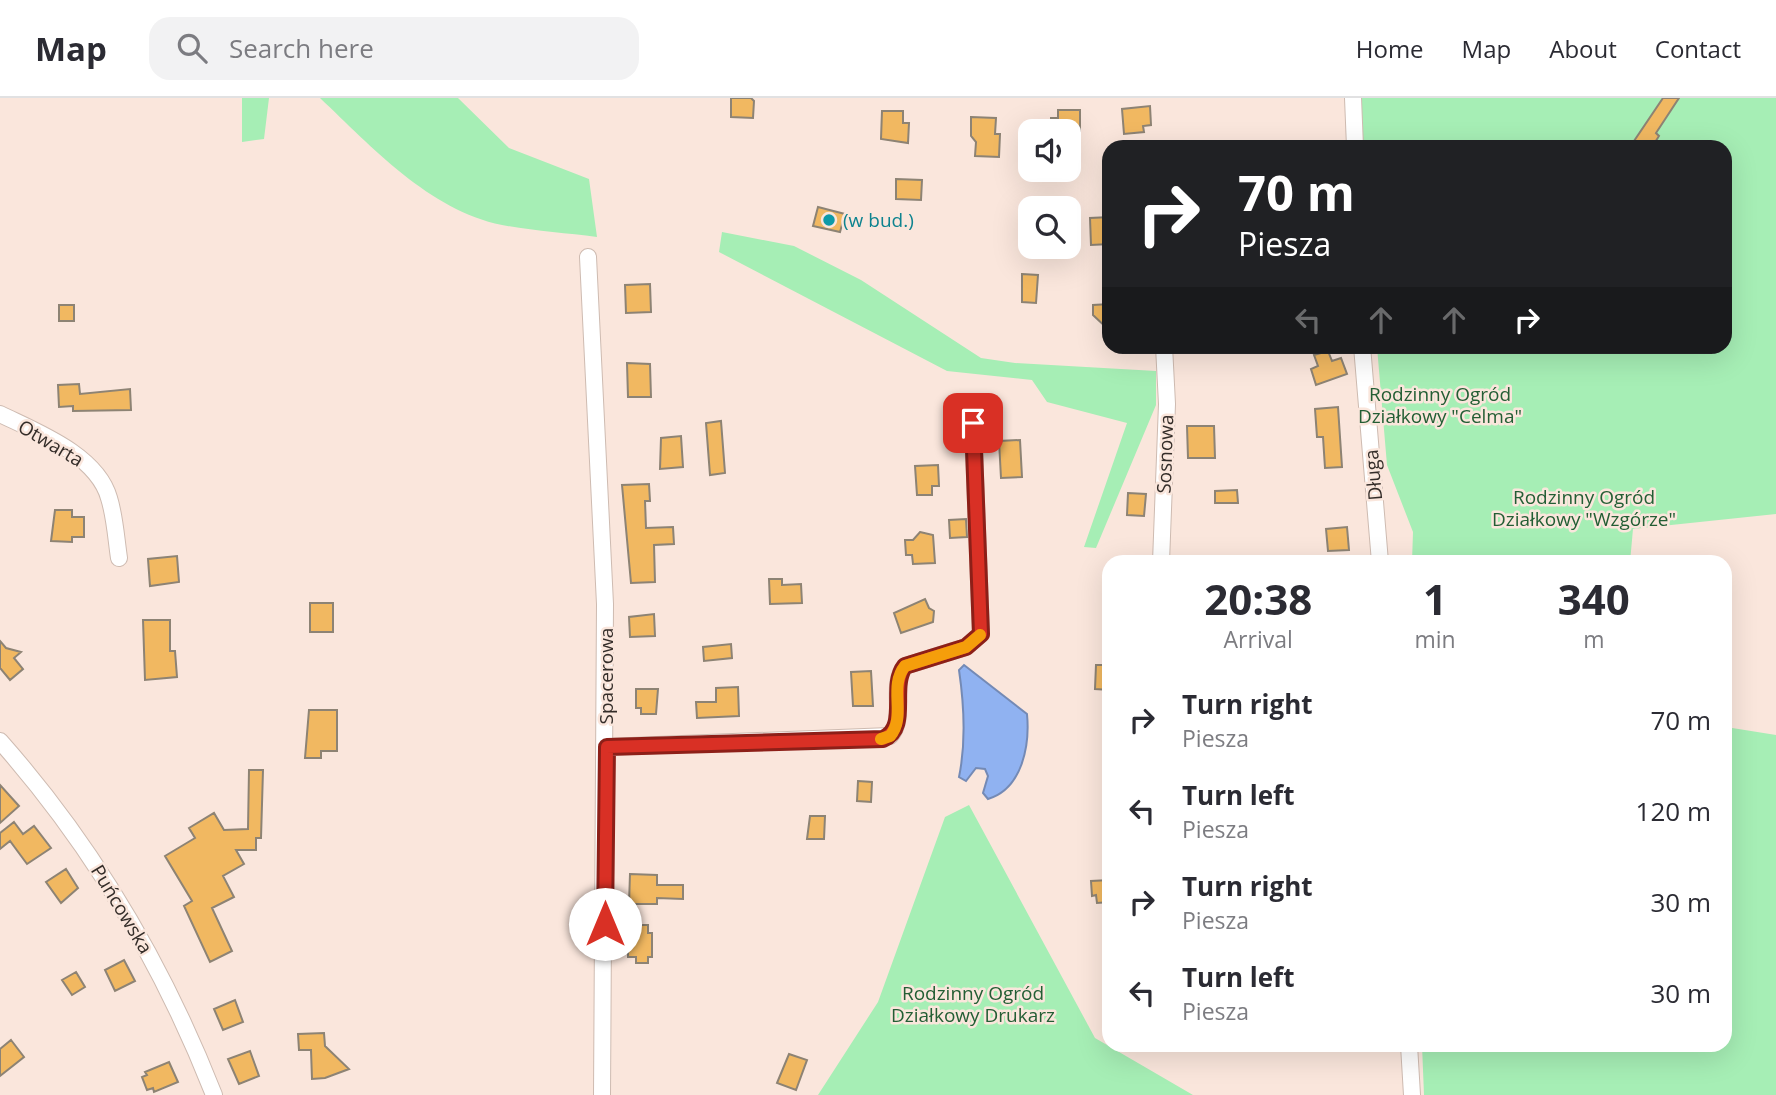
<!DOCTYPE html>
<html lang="en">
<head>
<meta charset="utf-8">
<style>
	body { margin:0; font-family:"Open Sans",sans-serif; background:#f2f2f3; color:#2b2b33; height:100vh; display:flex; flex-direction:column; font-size:26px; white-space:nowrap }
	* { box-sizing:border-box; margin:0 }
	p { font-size:23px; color:#7c7c81 }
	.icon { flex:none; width:38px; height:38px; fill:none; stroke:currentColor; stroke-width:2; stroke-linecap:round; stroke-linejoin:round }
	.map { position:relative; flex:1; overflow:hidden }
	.sheet { position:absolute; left:1102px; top:457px; width:630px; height:497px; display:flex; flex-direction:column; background:#fff; border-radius:21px; box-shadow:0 7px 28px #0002 }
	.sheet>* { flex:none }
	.guide { position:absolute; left:1102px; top:42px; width:630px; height:214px; border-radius:21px; box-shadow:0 7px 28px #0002; background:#202124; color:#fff; overflow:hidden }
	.tools { position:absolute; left:1018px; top:21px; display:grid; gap:14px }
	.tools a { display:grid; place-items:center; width:63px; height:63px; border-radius:14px; background:#fff; box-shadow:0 7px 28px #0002; font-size:35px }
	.pin { position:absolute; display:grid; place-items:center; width:60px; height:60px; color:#fff; margin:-30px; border-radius:14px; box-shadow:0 4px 10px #0006 }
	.me { position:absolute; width:77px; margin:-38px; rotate:0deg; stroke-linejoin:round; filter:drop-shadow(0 0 5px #0008) }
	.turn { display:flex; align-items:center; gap:24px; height:147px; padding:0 21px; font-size:32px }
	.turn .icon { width:91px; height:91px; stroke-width:2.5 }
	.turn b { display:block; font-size:49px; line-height:60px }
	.lanes { display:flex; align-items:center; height:66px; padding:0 21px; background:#0003; justify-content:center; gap:35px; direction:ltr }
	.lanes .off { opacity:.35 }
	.eta { display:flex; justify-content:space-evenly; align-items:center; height:119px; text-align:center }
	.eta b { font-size:42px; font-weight:700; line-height:49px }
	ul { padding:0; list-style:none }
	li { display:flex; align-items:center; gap:21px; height:91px; padding:0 21px }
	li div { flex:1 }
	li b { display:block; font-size:26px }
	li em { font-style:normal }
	header { display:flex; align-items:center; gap:42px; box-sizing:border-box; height:98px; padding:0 35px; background:#fff; border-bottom:2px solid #e1e1e2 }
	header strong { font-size:33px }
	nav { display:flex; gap:38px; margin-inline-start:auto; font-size:24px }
	.search { width:490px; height:63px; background:#f2f2f3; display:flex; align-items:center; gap:18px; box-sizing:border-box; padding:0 24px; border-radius:21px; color:#7c7c81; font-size:26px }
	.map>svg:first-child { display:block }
</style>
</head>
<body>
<header>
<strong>Map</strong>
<div class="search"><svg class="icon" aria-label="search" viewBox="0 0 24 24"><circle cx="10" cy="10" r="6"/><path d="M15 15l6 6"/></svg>Search here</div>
<nav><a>Home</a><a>Map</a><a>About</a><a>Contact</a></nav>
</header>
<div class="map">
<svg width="1776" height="997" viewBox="0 0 1776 997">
	<rect width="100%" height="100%" fill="#fae6dc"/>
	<path fill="#a6eeb5" d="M242,0H269L264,41L242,44Z
		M320,0H458L509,50L589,81L597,139C566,135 533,133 502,127C429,112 372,49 320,0Z
		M1359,0H1776V416L1633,431L1630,464H1412L1413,434L1387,367L1377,249L1726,248V49H1362Z
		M722,134L794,148L861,182L981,260L1015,265L1156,273V307L1096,450L1084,449L1127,325L1047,304L1032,282L947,273L719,154Z
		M1726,629L1776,637V997H1424L1422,947H1726Z
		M969,707L1095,940L1193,997H818L878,904L945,719Z"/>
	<path fill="#90b2f1" stroke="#748ab5" stroke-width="2" d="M964,567L1027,616C1030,648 1022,691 988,701L983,695L988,678L985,671L976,670L966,683L959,679C966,645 964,606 959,572Z"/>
	<path fill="#f1b861" stroke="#8d8374" stroke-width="2" d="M731,0H751L754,3L753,20L731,19Z
		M1663,0H1679L1656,35L1659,38L1652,49H1630Z
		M1150,8L1151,27L1143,28L1144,34L1124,36L1122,11Z
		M1058,12H1080V33H1051V20H1058Z
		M882,13H903V25H909L908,45L881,41Z
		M971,19L996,20L995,36H1000L999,59L975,58L976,44L971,38Z
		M896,81L922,82L921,102L896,101Z
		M818,109L845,116L840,134L813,128Z
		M1110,119V146L1091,147L1090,120Z
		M1022,176L1038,177L1036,205L1022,204Z
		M650,186L651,214L626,215L625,187Z
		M1110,206V233L1093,217V207Z
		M59,207H74V223H59Z
		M1328,253L1332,263L1341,260L1347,276L1316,287L1311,271L1318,268L1314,257Z
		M627,265L650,266L651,299H628Z
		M79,286L80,296L130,291L131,312L73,313V308L59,309L58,287Z
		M1338,309L1342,369L1325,370L1323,339H1317L1315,311Z
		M721,323L725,375L710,377L706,325Z
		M1187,328H1214L1215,360H1188Z
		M681,338L683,369L660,371L661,340Z
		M1020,342L1022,379L1001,380L999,343Z
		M938,367L939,388H932V397H917L915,368Z
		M649,386L650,403H645L646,430L673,429L674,446L654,447L655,484L631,485L622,387Z
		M1237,392L1238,405H1215V393Z
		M1128,395L1146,396L1144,418L1127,417Z
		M55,412H72V419H84V439H72V444L51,443Z
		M966,421L967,439L950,440L949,422Z
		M1347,429L1349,452L1328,453L1326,431Z
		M920,434L933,437L935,465L913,466L912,457H906L905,442H913Z
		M177,458L179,484L150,488L148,461Z
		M769,481H782V487L801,486L802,505L770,506Z
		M925,501L929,510L934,513L933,524L901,535L894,515Z
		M310,505H333V534H310Z
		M654,516L655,538L630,539L629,519Z
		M143,522H170V553H175L177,579L145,582Z
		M0,543L6,550L21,554L14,560L23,571L10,582L0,570Z
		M731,546L732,560L704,563L703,549Z
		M1096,567H1110V592L1095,591Z
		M871,573L873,608H853L851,574Z
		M738,589L739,618L697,620L696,604H716V590Z
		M636,591H658L656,616H641V610H636Z
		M309,612H337V653H321V660H305Z
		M249,672H263L261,740H256V752H236L244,766L223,778L234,799L212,810L232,853L210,864L184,808L192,803L165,758L195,740L189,730L214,715L224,732L248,731Z
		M858,683L872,684L871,704L857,703Z
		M0,687L19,708L0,725Z
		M810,718H825L824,741H807Z
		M14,724L23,736L34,728L51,750L27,766L10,743L0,751V735Z
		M66,771L78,790L61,805L46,784Z
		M630,776L657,777V787H683V801L657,800V806H629Z
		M1110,782V804L1097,805L1096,797L1092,798L1091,783Z
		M636,827H648V835H652V859H648V865H636V859H628V835H636Z
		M124,862L135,883L115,893L105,872Z
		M76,874L85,889L72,897L62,882Z
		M235,902L243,924L223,932L214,911Z
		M324,935L325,948L349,971L325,980L312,981L311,952H299L298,936Z
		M11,942L24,959L0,978V951Z
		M250,953L259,978L239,986L228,961Z
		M789,956L807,962L796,992L777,985Z
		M169,964L178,984L154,994L153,990L147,992L142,979L147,977L145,974Z"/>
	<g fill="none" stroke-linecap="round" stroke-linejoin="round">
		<defs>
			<path id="minor" d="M1353,0L1355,49
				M588,159L605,506L602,997
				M1362,248L1380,464
				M0,316C37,334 97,357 109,400C115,419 116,440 119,460
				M1161,464L1167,306L1164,248
				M0,643C93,748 163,867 214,997
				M606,649L890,638C907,619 889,589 905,568L966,549L981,536L973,325
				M1409,947L1412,997"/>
		</defs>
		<use href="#minor" stroke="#cebbb1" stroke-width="18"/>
		<use href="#minor" stroke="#fff" stroke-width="16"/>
	</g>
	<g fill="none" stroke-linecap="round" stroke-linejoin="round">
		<defs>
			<path id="route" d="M605,826L607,649L883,641C910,630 889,588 905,568L966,549L981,536L973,325"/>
		</defs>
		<use href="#route" stroke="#8d1f18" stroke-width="18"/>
		<use href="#route" stroke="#d93025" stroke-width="12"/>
		<path stroke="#f59e0b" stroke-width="12" d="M881,641L890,638C907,618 888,589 905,568L966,549L980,537"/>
	</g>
	<circle fill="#0f9aa8" stroke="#fae6dc" stroke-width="2.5" cx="829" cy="122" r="7"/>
	<g text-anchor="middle" stroke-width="5" stroke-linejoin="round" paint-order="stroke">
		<g font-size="19" fill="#0d838f" stroke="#fae6dc" text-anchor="start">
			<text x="843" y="129">(w bud.)</text>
		</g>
		<g font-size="19" fill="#235e34" stroke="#fae6dc">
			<text x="1440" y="303">Rodzinny Ogród<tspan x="1440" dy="22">Działkowy "Celma"</tspan></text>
			<text x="1584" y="406">Rodzinny Ogród<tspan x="1584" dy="22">Działkowy "Wzgórze"</tspan></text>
			<text x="973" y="902">Rodzinny Ogród<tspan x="973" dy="22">Działkowy Drukarz</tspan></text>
		</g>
		<g font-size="19" fill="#342d29" stroke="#fae6dc">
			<text transform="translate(51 345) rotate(31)" y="7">Otwarta</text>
			<text transform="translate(1165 356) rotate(-88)" y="7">Sosnowa</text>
			<text transform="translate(1373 377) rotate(-95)" y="7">Długa</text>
			<text transform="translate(606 578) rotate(-90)" y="7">Spacerowa</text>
			<text transform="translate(122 811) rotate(59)" y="7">Puńcowska</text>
		</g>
	</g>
</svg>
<div class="tools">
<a><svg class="icon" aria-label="sound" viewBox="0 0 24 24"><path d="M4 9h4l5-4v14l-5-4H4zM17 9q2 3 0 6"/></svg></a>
<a><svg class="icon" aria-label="search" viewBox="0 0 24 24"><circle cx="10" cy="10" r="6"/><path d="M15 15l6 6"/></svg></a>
</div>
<div class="pin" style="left:973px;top:325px;background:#d93025"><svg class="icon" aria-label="arrive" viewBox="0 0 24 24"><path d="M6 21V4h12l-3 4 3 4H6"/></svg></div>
<svg class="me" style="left:605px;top:826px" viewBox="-20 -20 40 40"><circle r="19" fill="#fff"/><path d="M0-13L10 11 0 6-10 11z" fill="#d93025"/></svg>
<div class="guide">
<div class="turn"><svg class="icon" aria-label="right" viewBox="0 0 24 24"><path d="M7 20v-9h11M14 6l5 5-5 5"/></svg><div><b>70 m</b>Piesza</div></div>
<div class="lanes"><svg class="icon off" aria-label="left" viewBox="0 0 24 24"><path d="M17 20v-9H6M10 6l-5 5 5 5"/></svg><svg class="icon off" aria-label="ahead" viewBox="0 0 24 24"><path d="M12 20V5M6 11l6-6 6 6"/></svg><svg class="icon off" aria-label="ahead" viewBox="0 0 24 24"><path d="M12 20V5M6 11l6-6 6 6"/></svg><svg class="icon" aria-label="right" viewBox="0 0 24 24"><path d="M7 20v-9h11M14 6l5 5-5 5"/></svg></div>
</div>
<section class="sheet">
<div class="eta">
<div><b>20:38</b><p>Arrival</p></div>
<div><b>1</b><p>min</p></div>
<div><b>340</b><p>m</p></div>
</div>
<ul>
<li><svg class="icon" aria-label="right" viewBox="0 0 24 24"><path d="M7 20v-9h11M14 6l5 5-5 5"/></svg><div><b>Turn right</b><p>Piesza</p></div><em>70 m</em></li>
<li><svg class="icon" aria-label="left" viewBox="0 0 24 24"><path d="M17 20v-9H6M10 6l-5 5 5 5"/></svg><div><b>Turn left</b><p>Piesza</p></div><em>120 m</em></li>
<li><svg class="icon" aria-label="right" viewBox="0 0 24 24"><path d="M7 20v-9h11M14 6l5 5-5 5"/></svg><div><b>Turn right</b><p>Piesza</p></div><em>30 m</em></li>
<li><svg class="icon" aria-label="left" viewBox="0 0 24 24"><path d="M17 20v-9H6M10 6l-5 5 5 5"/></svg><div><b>Turn left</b><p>Piesza</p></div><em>30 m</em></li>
</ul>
</section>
</div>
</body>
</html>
